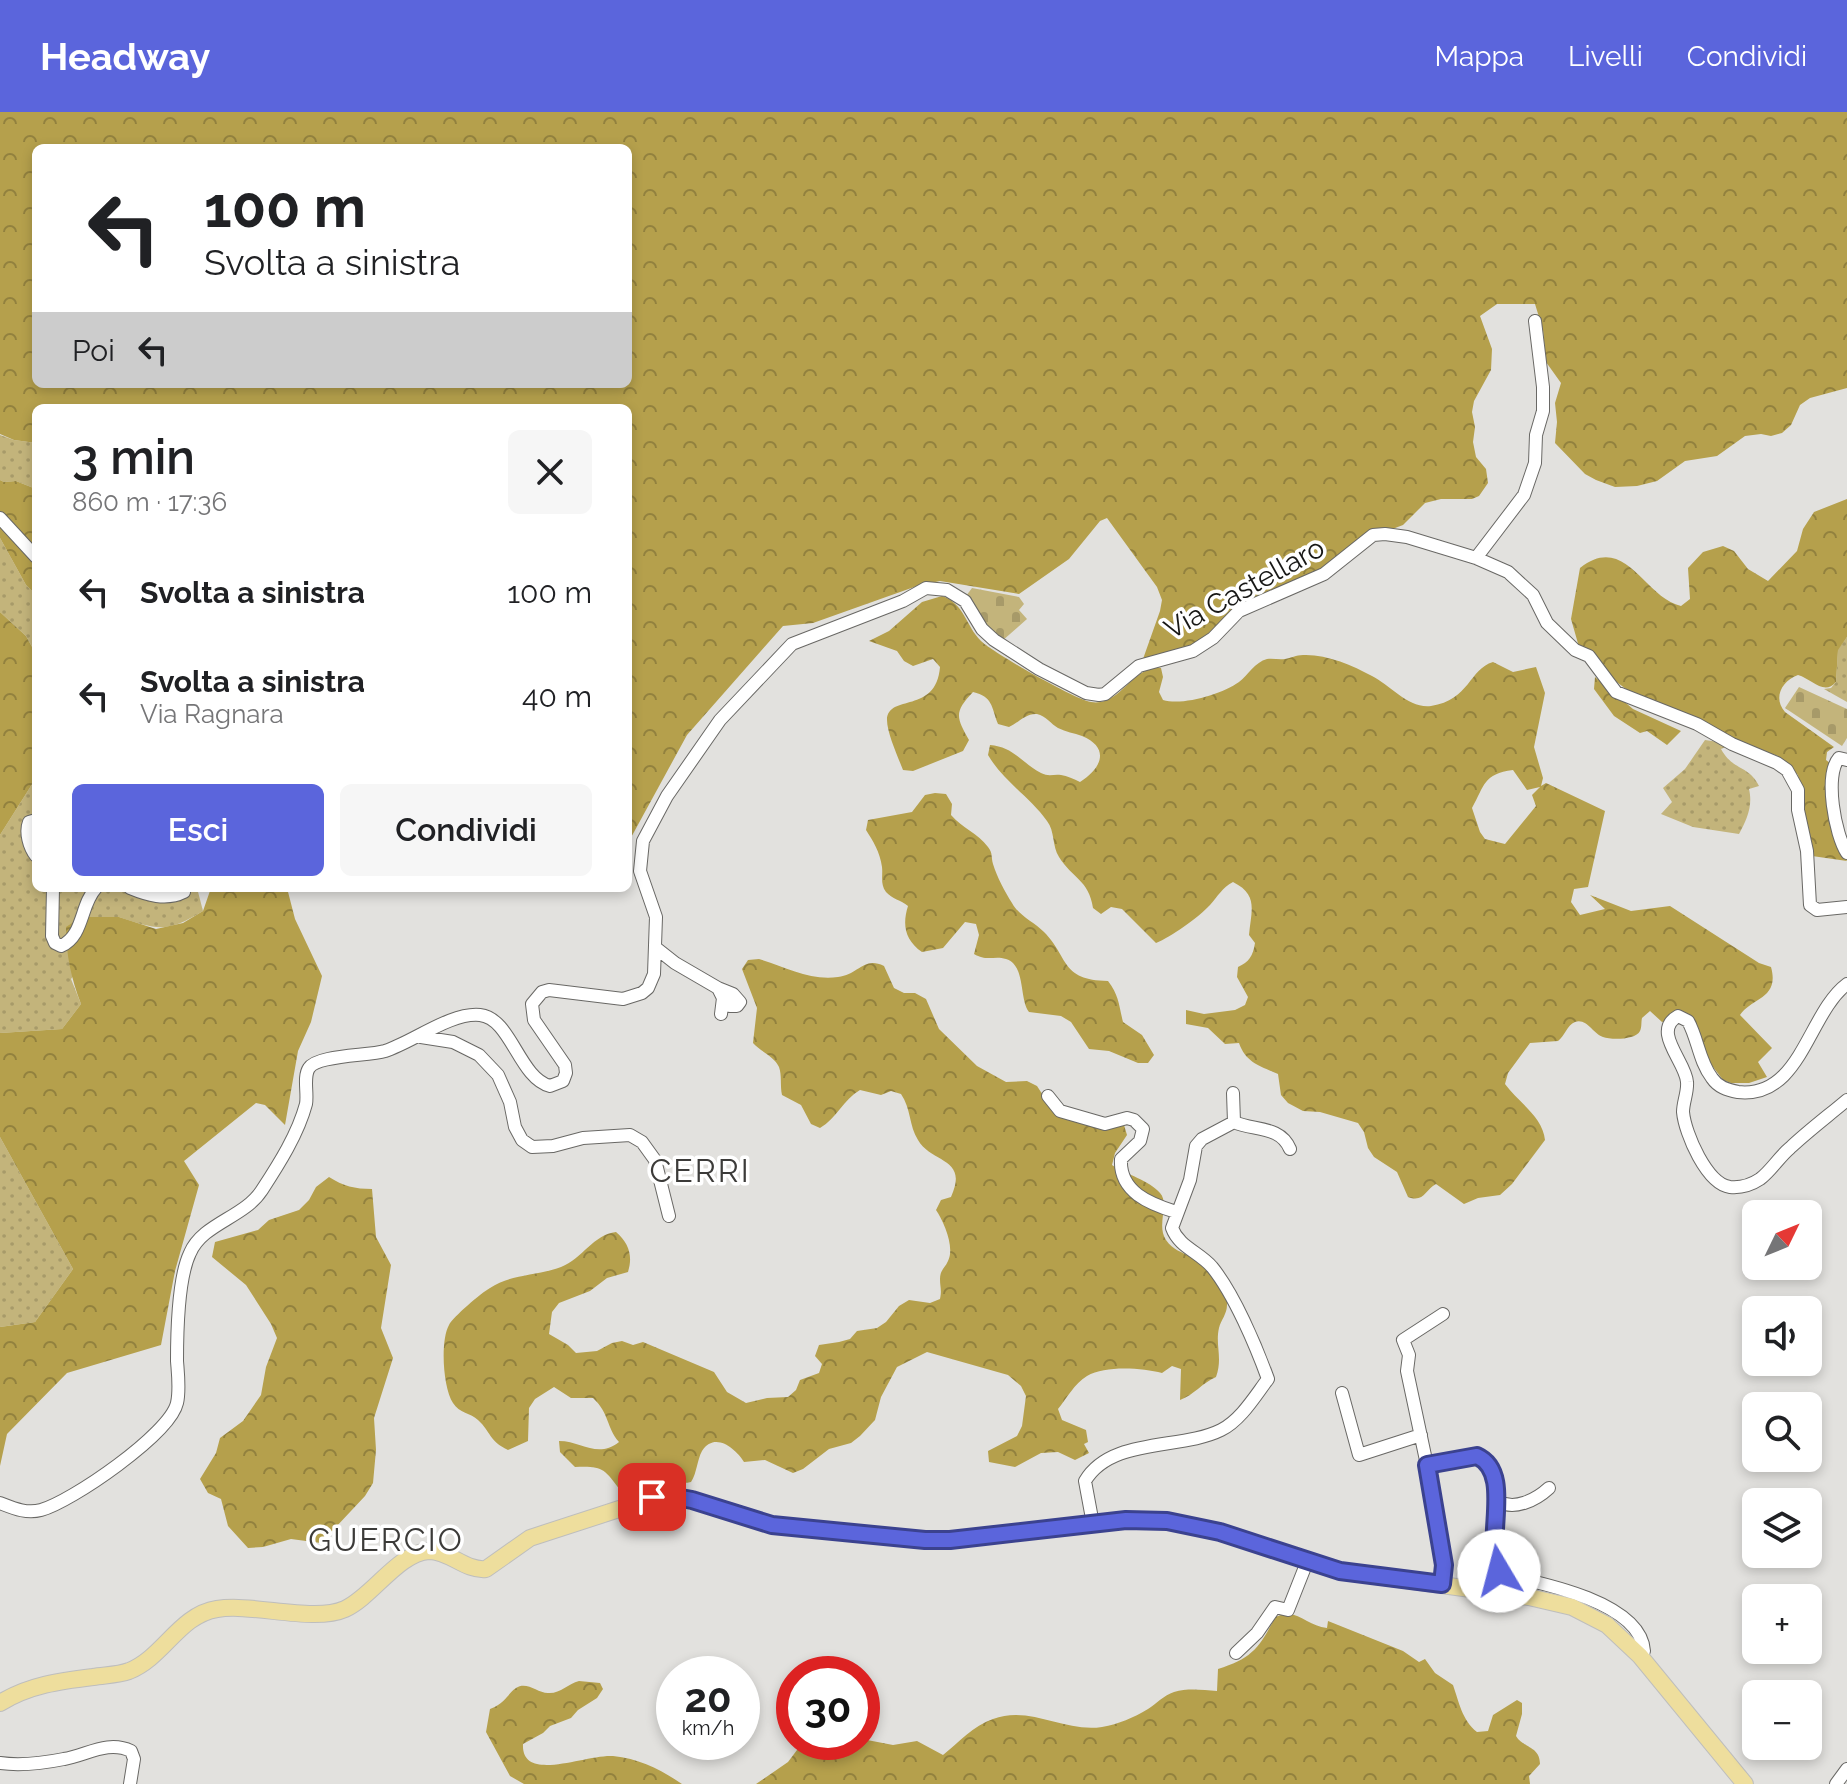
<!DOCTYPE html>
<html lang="it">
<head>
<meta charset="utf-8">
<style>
	body { margin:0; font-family:Raleway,sans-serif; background:#f6f6f6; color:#202124; height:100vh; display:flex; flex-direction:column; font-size:30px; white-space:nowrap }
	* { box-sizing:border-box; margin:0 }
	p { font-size:26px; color:#757577 }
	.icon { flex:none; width:44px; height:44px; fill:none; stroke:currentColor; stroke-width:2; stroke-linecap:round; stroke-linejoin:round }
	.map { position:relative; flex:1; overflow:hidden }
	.details { position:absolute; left:32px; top:292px; width:600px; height:488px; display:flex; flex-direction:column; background:#fff; border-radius:12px; box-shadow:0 4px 12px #0003 }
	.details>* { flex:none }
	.hud { position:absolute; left:32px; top:32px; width:600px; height:244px; border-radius:12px; box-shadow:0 4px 12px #0003; background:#fff; color:#202124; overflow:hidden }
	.needle { width:52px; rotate:47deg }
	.controls { position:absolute; left:1742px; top:1088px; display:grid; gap:16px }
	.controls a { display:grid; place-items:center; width:80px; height:80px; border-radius:12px; background:#fff; box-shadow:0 4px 12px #0003; font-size:40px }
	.speed { position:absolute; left:656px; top:1544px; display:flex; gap:16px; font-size:40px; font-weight:700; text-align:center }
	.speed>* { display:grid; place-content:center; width:104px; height:104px; border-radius:50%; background:#fff; box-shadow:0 4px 12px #0003; line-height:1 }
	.speed small { font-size:20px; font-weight:400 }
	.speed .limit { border:12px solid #d22; background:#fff; color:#111 }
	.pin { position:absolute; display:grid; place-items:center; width:68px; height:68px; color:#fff; margin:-34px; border-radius:16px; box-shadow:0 4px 12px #0006 }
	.me { position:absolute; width:88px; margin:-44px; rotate:352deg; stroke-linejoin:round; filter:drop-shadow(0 0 6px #0008) }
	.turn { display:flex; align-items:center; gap:28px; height:168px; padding:0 40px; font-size:36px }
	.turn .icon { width:104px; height:104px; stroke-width:2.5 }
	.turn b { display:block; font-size:56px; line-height:68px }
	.then { display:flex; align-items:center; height:76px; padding:0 40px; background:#0003; gap:16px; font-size:30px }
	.round { display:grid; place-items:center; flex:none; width:84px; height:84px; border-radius:12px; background:#f6f6f6 }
	.summary { display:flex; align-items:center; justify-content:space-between; height:136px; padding:0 40px }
	h1 { font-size:48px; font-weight:600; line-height:60px }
	.button { display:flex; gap:16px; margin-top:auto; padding:16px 40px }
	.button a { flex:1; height:92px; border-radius:12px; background:#5b65dc; color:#fff; font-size:32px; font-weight:600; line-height:92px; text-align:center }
	.button a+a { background:#f6f6f6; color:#202124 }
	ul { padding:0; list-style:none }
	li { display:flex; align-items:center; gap:24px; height:104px; padding:0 40px }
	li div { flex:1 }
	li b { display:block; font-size:30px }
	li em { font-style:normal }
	header { display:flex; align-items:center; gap:48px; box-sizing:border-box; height:112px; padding:0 40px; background:#5b65dc; color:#fff }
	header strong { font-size:38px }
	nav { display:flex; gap:44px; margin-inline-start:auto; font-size:28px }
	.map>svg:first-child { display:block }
</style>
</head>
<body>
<header>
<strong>Headway</strong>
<nav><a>Mappa</a><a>Livelli</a><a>Condividi</a></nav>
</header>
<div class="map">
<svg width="1847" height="1672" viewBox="0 0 1847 1672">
	<defs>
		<pattern id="grass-dots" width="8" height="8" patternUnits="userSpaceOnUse" patternTransform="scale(2)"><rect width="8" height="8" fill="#c3b47b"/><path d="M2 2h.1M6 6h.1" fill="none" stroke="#a79a69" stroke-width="1.8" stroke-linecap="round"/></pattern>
		<pattern id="forest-crowns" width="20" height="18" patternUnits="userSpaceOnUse" patternTransform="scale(2)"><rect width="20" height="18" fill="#b5a04c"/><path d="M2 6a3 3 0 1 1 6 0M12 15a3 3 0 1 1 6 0" fill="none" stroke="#92813e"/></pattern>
		<pattern id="cemetery-stones" width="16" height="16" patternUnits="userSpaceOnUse" patternTransform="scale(2)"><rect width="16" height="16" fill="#c3b47b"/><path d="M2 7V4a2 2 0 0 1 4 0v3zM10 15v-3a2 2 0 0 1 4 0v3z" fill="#a79a69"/></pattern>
	</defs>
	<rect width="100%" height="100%" fill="#e2e1de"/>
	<path fill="url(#grass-dots)" d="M0,323L14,328L36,331V377L16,369L4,370L0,368Z
		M0,426L26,473L36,483V542L26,524L0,500Z
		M1847,525V590L1824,577L1831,576L1836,570L1838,537Z
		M1705,628L1732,632L1721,637C1733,659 1749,653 1759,674L1749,677C1753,694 1747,707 1739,722L1693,715L1661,702L1672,690L1663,676L1685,657Z
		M36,666V776H197L203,799C167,821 158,818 119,805L71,867L81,892L62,917L0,921V723Z
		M0,1025L73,1157L35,1210L0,1215Z"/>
	<path fill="url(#forest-crowns)" fill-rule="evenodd" d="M0,0H1847V276L1810,286L1800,293L1791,313L1782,321L1771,324L1761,322L1745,324L1717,344L1685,349L1657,369L1637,374L1615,375L1596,368L1585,362L1555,331L1557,310L1555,291L1561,271L1546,250L1543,218L1535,192H1497L1480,204L1492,237L1491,258L1474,289L1472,300L1475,315L1473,330L1476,345L1486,357L1488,371L1479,384L1472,387H1441L1425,391L1403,413L1382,421L1192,534L1143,547L1160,499L1162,488L1157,475L1107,406L1100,409L1069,447L1019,482L940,469L917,474L813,511L783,514L687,623L628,731V296H36V331L14,328L0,322ZM36,36H628V272H36Z
		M0,368L4,370L16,369L36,377V483L26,473L0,426Z
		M1847,387V525L1838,538L1836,570C1824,584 1812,567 1798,563C1781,569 1773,587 1785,600L1834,635L1827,640L1826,648L1830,651L1842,741L1847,749L1812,744L1807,739L1798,663L1778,644L1736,629L1630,580L1598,556L1579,535L1571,507L1580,456C1626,420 1644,486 1681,494L1690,487L1688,456L1703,440L1723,434L1734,439L1748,457L1768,469L1797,439L1803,417L1814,400Z
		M942,484C964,491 966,514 981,529C992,540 1076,588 1091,590C1121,595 1133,552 1161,556L1163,565L1159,580L1163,588C1183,594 1222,582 1239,570C1248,563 1255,550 1267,547C1273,546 1279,548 1285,547C1291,546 1296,543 1303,543C1326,542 1352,553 1372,564C1390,573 1409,597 1431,594C1470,588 1469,557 1493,550L1513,560L1536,555L1545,581L1534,635L1543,666L1541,674L1546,671L1605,699L1588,775L1574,777L1571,790L1580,803L1605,797L1590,783L1631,799L1670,794L1759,851L1771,855C1780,887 1751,886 1740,903L1772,936L1758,950L1767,965L1749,971H1731L1723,968L1710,951L1686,904L1662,910L1650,899L1642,906C1641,910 1642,915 1640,919C1636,928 1611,928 1603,925C1593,922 1587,906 1575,910C1567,913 1565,924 1558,929L1530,931L1508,961L1505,972C1518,990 1543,1005 1545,1028L1512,1072L1500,1083L1478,1086L1464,1092L1436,1072C1425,1078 1424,1091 1408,1085L1397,1060L1374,1045L1368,1036L1364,1020L1358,1011L1320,1000L1303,999L1288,991L1281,983L1278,962C1260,954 1246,951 1239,931L1225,932L1208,916L1186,912V898L1204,902L1235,898L1245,893L1248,885L1237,865L1238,855C1249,850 1253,844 1255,831L1249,823C1251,799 1259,783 1233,770C1222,776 1218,784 1210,793C1199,805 1171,825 1156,831L1122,797L1111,795L1101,802L1093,796C1089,768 1072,766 1059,745C1052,734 1055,719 1047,709C1030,685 1003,669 988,643L990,633C1014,635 1022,651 1041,661C1049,665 1053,662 1061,663C1067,664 1074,667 1080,670C1101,657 1111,636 1082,624C1074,621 1066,620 1058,616C1051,612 1046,604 1037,602C1026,601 1018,611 1009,615L998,612C991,594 993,585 973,580C954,600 956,605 969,628L963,639L913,659L903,658C898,645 887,621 887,608C888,581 936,603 940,555L933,547L913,554L904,549L897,539L869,529L889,519L922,490ZM1513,658L1527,678L1540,675L1532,683L1536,694L1505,732L1485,727L1480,720L1472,696C1485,673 1483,662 1513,658Z
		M0,500L26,524L36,542V666L0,723Z
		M1595,565L1633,597L1681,619L1667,633L1647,619L1640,621L1614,604L1594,577Z
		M935,681L946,682L952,692L951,703C962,716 978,721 988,735C993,741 991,745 993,752C997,765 1005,780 1012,791C1019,804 1034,810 1044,820C1069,845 1060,868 1108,869C1119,883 1119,894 1123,910L1142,923L1154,943L1148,951H1138L1109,939L1089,937L1071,910L1061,904L1029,900C1019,887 1026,853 1006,847C994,843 988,850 974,842L979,823L976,812L965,810L943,836L922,840C905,828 902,813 908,794C901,788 892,787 886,780C880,772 883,764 882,755C880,740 873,729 866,718L868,708L912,700L925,683Z
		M211,776H287L295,807L322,864L311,910L298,939L285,1013L265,993L256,991L184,1049L199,1073L175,1159L161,1233L67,1261L7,1322L0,1354V1215L35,1210L73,1157L0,1025V921L62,917L81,892C71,866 66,843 66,815L81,805H119L156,817L183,811L203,799Z
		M759,847C786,855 810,869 838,865C859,863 863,844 884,854L894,876L904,881H915L926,887L939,917L977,954L1006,970L1027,969L1037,974L1050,994L1124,1013L1127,1023L1115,1041L1112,1053C1126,1062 1150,1069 1160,1081C1170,1092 1156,1113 1166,1128C1173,1138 1182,1140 1191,1145C1205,1153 1229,1176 1227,1193C1227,1202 1221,1208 1219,1216C1215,1233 1223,1246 1216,1265C1202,1271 1194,1283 1180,1288L1181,1257L1172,1254L1162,1261C1142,1256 1106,1253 1087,1264C1074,1272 1067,1286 1058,1297L1062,1308L1086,1318L1088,1330L1084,1332L1089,1341L1075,1348L1058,1340L1041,1341L1015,1355L989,1350L988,1339L1017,1324L1022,1314L1026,1284L1021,1274L1008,1263L927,1240L897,1255L881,1285L875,1308L860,1324L851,1331L829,1337L803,1357L793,1361L765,1348L744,1350C736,1337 715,1319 702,1339C697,1348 697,1361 691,1370C679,1373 670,1367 659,1368C645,1370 635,1378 620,1378C604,1356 602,1354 575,1355L560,1340L559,1329C582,1329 597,1347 619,1330C606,1315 610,1302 593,1286H571L554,1275L535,1287L529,1296L528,1329L508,1338C489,1329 491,1320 478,1308C471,1301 459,1301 453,1291C443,1276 440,1229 449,1213C453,1205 481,1181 490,1176C510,1162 538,1164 561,1155C582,1147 594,1122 616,1120C629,1131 633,1144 628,1160L607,1166L590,1179L559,1191L552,1200L549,1222L568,1233L576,1241L597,1239L612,1231L622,1229L633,1233L643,1230L714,1260L727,1280L746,1291L767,1286L788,1285L796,1278L800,1268L819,1261L822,1252L815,1244L819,1233L839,1230L850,1227L857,1219L877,1216L886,1210L899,1194L909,1188L930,1191L940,1187C942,1178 940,1175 940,1167C940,1158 945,1156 948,1149C955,1135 944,1110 936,1098L941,1088L951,1085C969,1045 932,1052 918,1028C909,1014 911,996 901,982L891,979L881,983L860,978C843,988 837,1006 820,1016L811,1012L801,993L782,983C780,974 782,963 779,955C774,944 761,940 753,931L757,896L742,857L748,848Z
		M329,1065C343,1074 355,1077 372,1077L376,1125L391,1153L381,1216L393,1246L374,1306L376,1338L373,1371L365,1384L321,1431L291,1427L263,1435L248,1436L228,1414L221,1387L208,1381L200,1367L216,1341L220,1326L243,1309L261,1283L266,1255L277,1226L271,1212L246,1173L212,1145L215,1130L258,1118L269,1108L299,1098L309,1088L316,1075Z
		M1287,1501C1303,1504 1311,1514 1327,1516L1328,1509L1403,1539L1419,1550L1425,1547L1435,1561L1453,1573C1459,1590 1462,1608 1477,1620L1488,1619L1493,1603L1517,1588L1522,1591V1602L1516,1624C1523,1636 1540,1634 1540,1652L1529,1664L1530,1672H756L788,1650L803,1630H862V1627L893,1633L917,1629L943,1643C959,1630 973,1614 993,1607C1030,1593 1065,1621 1102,1615C1119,1612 1133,1606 1148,1597C1156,1592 1164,1583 1174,1580C1188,1576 1202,1578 1217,1579L1218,1557C1251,1547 1260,1536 1275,1505Z
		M579,1569L600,1571L603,1577L597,1586L578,1598L571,1606L550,1614L543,1621L523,1632C521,1672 586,1642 613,1644C640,1647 660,1657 682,1672H524L510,1664L486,1620L490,1597C507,1590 507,1582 516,1576C527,1569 537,1581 548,1581C560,1582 568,1572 579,1569Z"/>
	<path fill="url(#cemetery-stones)" d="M972,476L1019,485L1024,492L1019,498L1027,507L1002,529L981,509L979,500L966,484Z
		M1799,575L1847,597V626L1842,634L1785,596Z"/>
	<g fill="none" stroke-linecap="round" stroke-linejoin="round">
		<defs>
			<path id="minor" d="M0,406L36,445
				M1476,446L1524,383L1535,351L1536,323L1543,299V275L1535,209
				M1847,648L1839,646C1824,663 1835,723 1847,741
				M36,708L29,710C25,720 29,735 36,744
				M53,776L52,824L55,831L61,834C84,824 80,793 96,776
				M130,776C147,783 166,789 184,780
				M656,836L675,851L718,876L723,886L721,902
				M1847,872C1808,901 1801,987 1738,980C1727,978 1718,975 1712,966C1699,949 1698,927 1688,909L1678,904C1651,919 1686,950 1687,970C1688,980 1683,990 1683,1000C1685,1022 1707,1072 1730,1075C1741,1076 1751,1073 1760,1067C1771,1059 1779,1045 1790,1036C1808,1019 1828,1004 1847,988
				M718,876L733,882L740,890L737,894H730L723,889
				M421,925L453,930L479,943L498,963L510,990L515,1015L522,1028L532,1035L553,1034L583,1026L630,1023L642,1030L655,1048L669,1104
				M1048,984L1060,999L1105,1012L1127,1006L1134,1008L1143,1017L1140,1029L1121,1047C1119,1080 1150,1092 1176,1100
				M1234,1010C1253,1019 1280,1013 1290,1037
				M1342,1281L1359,1343L1421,1323
				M1427,1353L1470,1343L1485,1347L1493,1361L1498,1389C1514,1399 1536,1388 1549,1376
				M1498,1389C1493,1410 1485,1447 1504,1463C1543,1471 1641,1491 1644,1539L1640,1544
				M0,1391C13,1396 26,1402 41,1398C71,1390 170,1322 177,1291C180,1278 178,1262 177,1249C177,1221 178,1166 190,1141C203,1111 244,1106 262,1078C279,1052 298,1022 306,992C308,981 303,965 309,956C317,943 368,944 385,939C413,930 451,900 480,903C511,906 519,966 550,974L563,969L566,961L565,953L534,908L532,892L542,880L549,878L623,887L642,881L648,876L654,862L656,805L640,759L643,729L667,684L720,608L792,532L903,489L926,476L947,478L965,489L982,517L994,528L1039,557L1086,581L1099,583L1105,582L1139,554L1193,539L1213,526L1239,499L1324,462L1373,423L1385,422L1407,425L1476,446L1508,460L1533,483L1547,511L1575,538L1589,544L1616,580L1697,612L1732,632L1777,651L1787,658L1798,678V698L1807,739L1810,793L1817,798L1847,795
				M1093,1412L1085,1369C1111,1325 1181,1338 1221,1318C1241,1308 1255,1284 1268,1267C1256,1234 1234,1182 1212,1155C1199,1140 1179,1135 1172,1116L1190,1068L1196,1034L1202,1027L1234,1010L1233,981
				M1442,1472L1444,1453L1427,1353L1407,1259L1409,1243L1403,1228L1443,1202
				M1236,1541L1257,1521L1275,1495L1288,1498L1307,1450
				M0,1651C20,1654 44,1651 64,1647C87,1643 108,1628 131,1639L134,1647L130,1672
				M1836,1672L1847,1657"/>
			<path id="major" d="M0,1591C29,1573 60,1569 93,1565C105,1563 118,1563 129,1559C164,1545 179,1503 217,1497C253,1491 314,1511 345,1497C373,1484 398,1441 429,1439C450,1439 465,1459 486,1457L530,1426L659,1384L692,1388L772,1413L925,1428H950L1126,1408L1167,1409L1220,1420L1340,1459L1529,1485L1572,1495L1607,1513L1640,1544L1745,1672"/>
		</defs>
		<use href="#minor" stroke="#696865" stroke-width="14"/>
		<use href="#major" stroke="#bebebd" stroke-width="18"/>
		<use href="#minor" stroke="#fff" stroke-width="12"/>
		<use href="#major" stroke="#eede9d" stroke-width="16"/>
	</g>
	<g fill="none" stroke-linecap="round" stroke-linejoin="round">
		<defs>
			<path id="route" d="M652,1385L670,1384L692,1388L772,1413L925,1428H950L1126,1408L1167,1409L1220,1420L1340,1459L1442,1472L1444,1453L1427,1353L1477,1344C1514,1361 1484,1427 1499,1459"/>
		</defs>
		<use href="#route" stroke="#3b428f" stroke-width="20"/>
		<use href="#route" stroke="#5b65dc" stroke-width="14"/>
	</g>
	<g text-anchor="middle" stroke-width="7" stroke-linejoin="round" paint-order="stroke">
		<g font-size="28" fill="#171715" stroke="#fff">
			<text transform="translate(1244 476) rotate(-29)" y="10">Via Castellaro</text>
		</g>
		<g font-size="32" letter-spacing="2" fill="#3c3b39" stroke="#fff">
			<text x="700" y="1070">CERRI</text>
			<text x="386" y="1439">GUERCIO</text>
		</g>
	</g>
</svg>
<div class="controls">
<a><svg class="needle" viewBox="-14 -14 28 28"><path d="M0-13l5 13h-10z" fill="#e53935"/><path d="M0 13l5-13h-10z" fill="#757577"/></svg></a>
<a><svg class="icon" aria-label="sound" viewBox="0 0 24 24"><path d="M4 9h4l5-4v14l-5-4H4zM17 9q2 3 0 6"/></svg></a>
<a><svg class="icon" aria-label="search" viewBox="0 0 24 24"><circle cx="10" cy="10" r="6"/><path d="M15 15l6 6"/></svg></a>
<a><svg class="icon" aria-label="layers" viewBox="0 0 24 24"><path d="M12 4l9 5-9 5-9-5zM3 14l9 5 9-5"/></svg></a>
<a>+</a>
<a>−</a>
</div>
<div class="speed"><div>20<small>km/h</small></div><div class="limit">30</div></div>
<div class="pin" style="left:652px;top:1385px;background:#d93025"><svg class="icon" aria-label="arrive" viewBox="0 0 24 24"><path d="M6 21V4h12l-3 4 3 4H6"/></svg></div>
<svg class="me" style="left:1499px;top:1459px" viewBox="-20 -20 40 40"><circle r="19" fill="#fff"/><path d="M0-13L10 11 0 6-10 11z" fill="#5b65dc"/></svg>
<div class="hud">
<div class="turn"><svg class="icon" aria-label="left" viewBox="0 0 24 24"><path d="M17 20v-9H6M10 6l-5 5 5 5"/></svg><div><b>100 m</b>Svolta a sinistra</div></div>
<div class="then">Poi<svg class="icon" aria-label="left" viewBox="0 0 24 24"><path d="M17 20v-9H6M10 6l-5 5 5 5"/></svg></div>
</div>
<section class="details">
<div class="summary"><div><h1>3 min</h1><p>860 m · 17:36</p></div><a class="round"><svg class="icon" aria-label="close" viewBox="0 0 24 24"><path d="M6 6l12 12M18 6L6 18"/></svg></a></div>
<ul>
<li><svg class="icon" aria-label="left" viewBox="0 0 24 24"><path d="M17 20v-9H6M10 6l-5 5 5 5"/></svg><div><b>Svolta a sinistra</b></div><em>100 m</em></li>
<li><svg class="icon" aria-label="left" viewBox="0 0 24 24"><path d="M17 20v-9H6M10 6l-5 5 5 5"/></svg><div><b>Svolta a sinistra</b><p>Via Ragnara</p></div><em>40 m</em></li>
</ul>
<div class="button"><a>Esci</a><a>Condividi</a></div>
</section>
</div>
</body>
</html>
